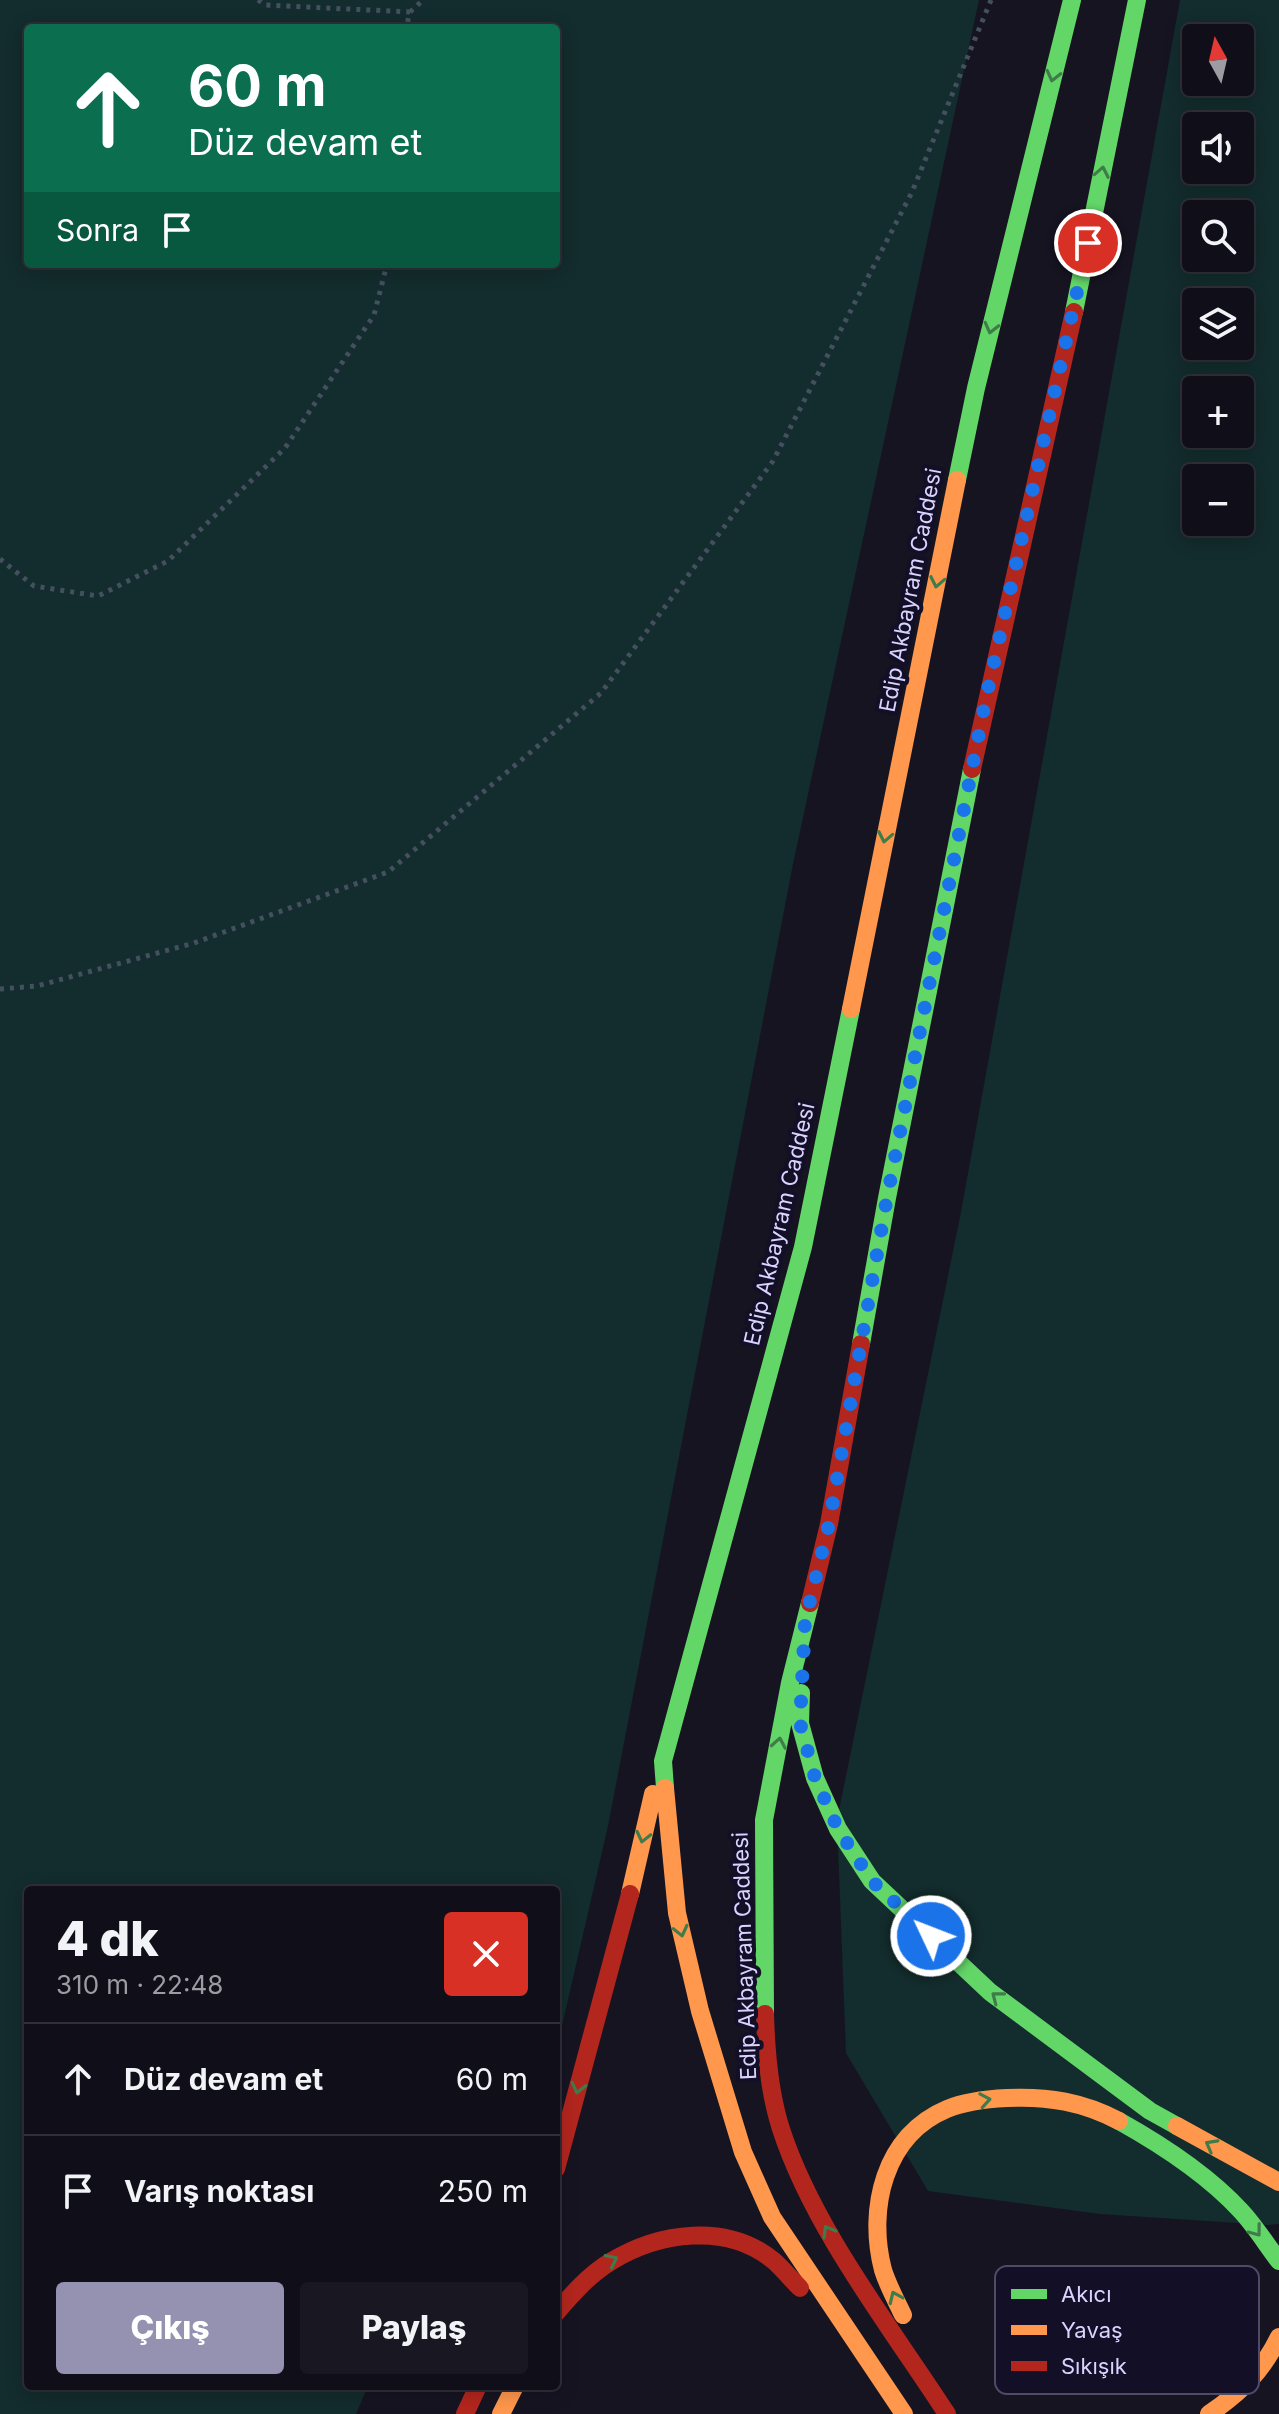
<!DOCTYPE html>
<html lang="tr">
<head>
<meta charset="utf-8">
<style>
	body { margin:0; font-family:Inter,sans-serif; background:#191822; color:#f1f3f6; height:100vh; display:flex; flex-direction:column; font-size:30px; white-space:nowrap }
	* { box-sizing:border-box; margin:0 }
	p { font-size:26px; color:#9c9ca2 }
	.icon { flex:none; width:44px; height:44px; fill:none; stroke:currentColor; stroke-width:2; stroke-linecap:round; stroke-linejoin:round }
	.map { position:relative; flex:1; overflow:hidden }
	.sheet { position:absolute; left:24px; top:1886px; width:536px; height:504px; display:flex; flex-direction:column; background:#100f19; border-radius:8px; box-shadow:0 4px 20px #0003,0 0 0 2px #302f38 }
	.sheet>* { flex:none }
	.top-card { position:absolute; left:24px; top:24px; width:536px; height:244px; border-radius:8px; box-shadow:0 4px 20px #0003,0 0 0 2px #302f38; background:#0b6e4f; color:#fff; overflow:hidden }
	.needle { width:52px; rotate:352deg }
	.tools { position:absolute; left:1182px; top:24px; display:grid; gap:16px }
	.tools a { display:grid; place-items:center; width:72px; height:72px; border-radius:8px; background:#100f19; box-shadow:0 4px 20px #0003,0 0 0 2px #302f38; font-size:40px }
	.pin { position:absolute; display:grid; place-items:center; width:68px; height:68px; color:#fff; margin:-34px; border:4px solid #fff; border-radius:50%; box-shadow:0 2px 8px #0007 }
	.me { position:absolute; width:88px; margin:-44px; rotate:313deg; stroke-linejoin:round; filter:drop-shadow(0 0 6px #0008) }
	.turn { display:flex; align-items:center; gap:28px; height:168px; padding:0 32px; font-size:36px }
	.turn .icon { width:104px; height:104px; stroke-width:2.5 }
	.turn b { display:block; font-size:56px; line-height:68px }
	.then { display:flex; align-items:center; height:76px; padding:0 32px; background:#0003; gap:16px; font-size:30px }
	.round { display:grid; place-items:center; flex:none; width:84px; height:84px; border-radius:8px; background:#191822 }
	.overview { display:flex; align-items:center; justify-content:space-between; height:136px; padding:0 32px }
	h1 { font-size:48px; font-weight:800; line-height:60px }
	.cta { display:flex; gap:16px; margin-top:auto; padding:16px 32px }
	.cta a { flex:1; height:92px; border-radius:8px; background:#9591b1; color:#fff; font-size:32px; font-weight:800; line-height:92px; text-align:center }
	.cta a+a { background:#191822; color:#f1f3f6 }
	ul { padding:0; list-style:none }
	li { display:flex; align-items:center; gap:24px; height:112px; padding:0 32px; border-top:2px solid #302f38 }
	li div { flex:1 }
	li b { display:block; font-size:30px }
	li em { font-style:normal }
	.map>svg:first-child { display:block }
</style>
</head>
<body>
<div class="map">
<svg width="1279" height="2414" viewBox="0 0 1279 2414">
	<rect width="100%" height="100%" fill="#161421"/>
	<path fill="#132c2d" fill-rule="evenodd" d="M0,0H979L793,864L608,1826L556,2052V1890H28V2386H368L356,2414H0ZM28,28H556V264H28Z
		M1180,0H1279V2224L1268,2225L1100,2214L928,2191L846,2053L837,1820L961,1212ZM1196,38H1240V82H1196ZM1196,126H1240V170H1196ZM1196,214H1240V258H1196ZM1196,302H1240V346H1196ZM1196,390H1240V434H1196ZM1196,478H1240V522H1196Z"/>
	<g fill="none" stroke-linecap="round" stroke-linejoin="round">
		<path stroke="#44505f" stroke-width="5" stroke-dasharray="4 6" stroke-linecap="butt" d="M258,0L265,5L410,12L406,28
			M410,12L423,0
			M0,559L34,586L98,596L168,561L285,448L374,315L387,264
			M0,989L37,986L194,943L388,872L601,693L773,461L912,192L991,0"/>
		<path stroke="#63d668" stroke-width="18" d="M1074,312L1137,0
			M957,480L976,388L1072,0
			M861,1344L887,1198L972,769
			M801,1693L800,1723L815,1778L838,1829L872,1881L990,1992L1150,2111L1177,2126
			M665,1788L663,1761L803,1247L851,1009
			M765,2014L764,1820L790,1683L810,1603
			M1119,2121C1162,2145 1207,2174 1241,2211C1255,2226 1266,2244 1279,2261"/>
		<path stroke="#ff974d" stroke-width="18" d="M851,1009L957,480
			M665,1788L677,1913L700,2011L743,2152L772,2217L904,2414
			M630,1894L653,1794
			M1177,2126L1279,2182
			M903,2315C896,2300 888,2286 883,2270C867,2209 884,2135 947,2109C966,2101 987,2099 1007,2098C1048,2096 1083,2102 1119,2121
			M501,2414L515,2386
			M1209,2414C1241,2392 1262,2372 1279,2337"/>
		<path stroke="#b3261e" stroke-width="18" d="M972,769L1074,312
			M810,1603L829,1524L861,1344
			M765,2014C766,2053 769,2092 781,2129C813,2228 890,2326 947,2414
			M556,2169L630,1894
			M556,2313C572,2294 589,2275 610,2262C659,2232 727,2222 774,2261C783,2269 791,2279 800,2288
			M465,2414L478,2386"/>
	</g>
	<defs><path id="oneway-chevron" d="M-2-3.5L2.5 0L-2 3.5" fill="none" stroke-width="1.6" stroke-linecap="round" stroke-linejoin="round" transform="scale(2)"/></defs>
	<g stroke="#3f7c4a">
		<use href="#oneway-chevron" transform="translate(1053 76) rotate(104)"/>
		<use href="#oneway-chevron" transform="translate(1102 172) rotate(-79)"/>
		<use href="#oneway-chevron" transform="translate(991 328) rotate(104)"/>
		<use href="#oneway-chevron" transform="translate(937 582) rotate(101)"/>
		<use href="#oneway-chevron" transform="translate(885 837) rotate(101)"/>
		<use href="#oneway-chevron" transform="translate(779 1743) rotate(-80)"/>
		<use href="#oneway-chevron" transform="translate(643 1837) rotate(103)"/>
		<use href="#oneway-chevron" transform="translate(681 1931) rotate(77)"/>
		<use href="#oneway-chevron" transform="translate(997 1997) rotate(-142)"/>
		<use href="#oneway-chevron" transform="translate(578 2088) rotate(104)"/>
		<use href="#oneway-chevron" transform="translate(985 2100) rotate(-10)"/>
		<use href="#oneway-chevron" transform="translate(1211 2145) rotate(-151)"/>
		<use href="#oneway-chevron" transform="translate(828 2231) rotate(-120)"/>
		<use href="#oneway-chevron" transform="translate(1256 2231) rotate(53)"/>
		<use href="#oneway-chevron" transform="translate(612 2260) rotate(-27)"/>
		<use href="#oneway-chevron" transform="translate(895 2297) rotate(-114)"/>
	</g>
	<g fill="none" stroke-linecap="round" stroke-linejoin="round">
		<path stroke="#1a73e8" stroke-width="14" stroke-dasharray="0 25.2" d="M931,1936L872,1881L838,1829L815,1778L800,1723L805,1621L829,1524L887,1198L986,698L1088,243"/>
	</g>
	<g text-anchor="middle" stroke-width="8" stroke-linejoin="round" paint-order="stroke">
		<g font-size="22" fill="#d9d4ff" stroke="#130f26">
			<text transform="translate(910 590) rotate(-79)" y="8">Edip Akbayram Caddesi</text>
			<text transform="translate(779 1224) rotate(-77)" y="8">Edip Akbayram Caddesi</text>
			<text transform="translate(744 1956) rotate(-92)" y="8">Edip Akbayram Caddesi</text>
		</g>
	</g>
	<rect x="995" y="2266" width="264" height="128" rx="12" fill="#130f26" stroke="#4e4a67" stroke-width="2"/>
	<rect x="1011" y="2289" width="36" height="10" fill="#63d668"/>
	<rect x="1011" y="2325" width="36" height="10" fill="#ff974d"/>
	<rect x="1011" y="2361" width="36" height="10" fill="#b3261e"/>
	<g font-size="22" fill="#d9d4ff">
		<text x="1061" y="2302">Akıcı</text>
		<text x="1061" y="2338">Yavaş</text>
		<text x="1061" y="2374">Sıkışık</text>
	</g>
</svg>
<div class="tools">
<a><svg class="needle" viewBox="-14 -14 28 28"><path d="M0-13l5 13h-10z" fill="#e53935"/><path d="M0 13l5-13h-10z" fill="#9c9ca2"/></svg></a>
<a><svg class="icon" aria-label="sound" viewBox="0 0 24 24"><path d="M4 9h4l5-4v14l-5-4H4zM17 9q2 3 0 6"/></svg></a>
<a><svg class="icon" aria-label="search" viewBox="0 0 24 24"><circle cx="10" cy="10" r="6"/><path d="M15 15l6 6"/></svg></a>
<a><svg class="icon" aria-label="layers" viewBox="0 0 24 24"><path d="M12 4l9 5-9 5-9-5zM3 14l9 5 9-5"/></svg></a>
<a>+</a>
<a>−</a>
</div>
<div class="pin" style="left:1088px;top:243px;background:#d93025"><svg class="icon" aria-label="arrive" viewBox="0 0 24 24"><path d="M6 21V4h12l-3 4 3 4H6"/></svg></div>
<svg class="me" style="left:931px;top:1936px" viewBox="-20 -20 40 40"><circle r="17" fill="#1a73e8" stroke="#fff" stroke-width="3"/><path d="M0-11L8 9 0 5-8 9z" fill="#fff"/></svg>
<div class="top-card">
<div class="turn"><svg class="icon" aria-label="ahead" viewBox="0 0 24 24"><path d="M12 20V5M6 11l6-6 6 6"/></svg><div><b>60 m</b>Düz devam et</div></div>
<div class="then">Sonra<svg class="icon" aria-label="arrive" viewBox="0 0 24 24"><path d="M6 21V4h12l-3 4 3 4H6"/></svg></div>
</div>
<section class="sheet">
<div class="overview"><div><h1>4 dk</h1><p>310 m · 22:48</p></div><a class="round" style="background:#d93025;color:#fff"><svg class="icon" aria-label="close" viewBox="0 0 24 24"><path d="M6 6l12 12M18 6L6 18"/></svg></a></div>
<ul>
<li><svg class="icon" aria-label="ahead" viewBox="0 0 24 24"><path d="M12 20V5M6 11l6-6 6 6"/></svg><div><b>Düz devam et</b></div><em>60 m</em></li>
<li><svg class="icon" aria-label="arrive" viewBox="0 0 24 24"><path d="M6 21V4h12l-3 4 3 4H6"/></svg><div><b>Varış noktası</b></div><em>250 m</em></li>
</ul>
<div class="cta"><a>Çıkış</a><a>Paylaş</a></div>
</section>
</div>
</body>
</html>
